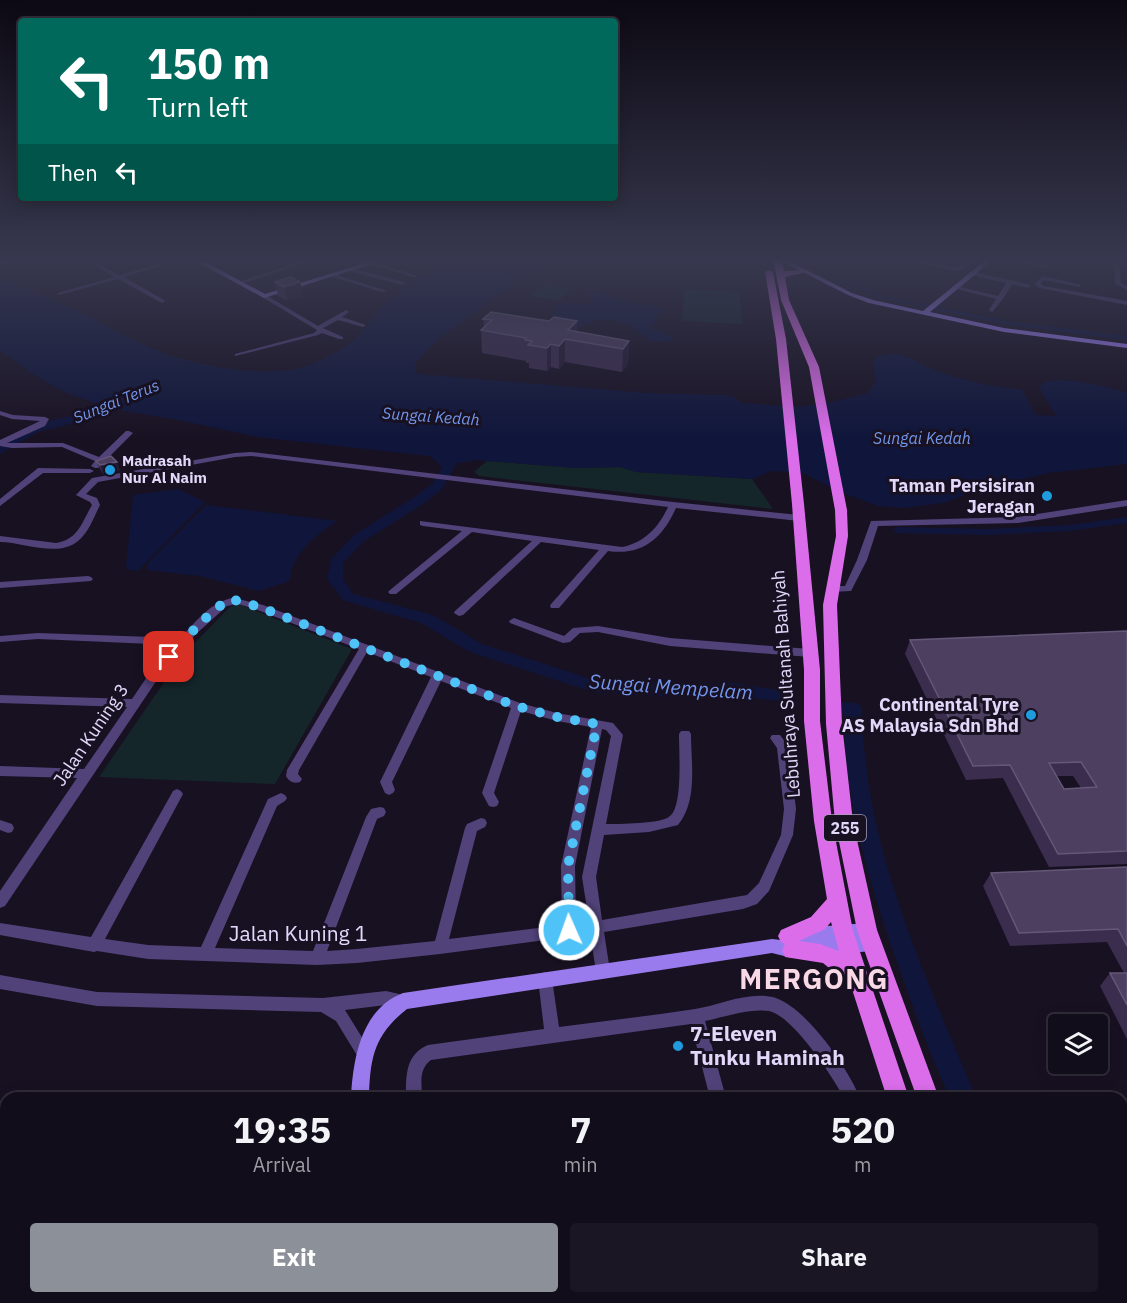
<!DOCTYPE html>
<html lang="en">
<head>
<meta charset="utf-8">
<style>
	body { margin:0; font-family:"IBM Plex Sans",sans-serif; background:#1b1623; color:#f1f3f6; height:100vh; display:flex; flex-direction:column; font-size:22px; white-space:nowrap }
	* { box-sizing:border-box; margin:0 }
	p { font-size:20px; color:#9c9ca2 }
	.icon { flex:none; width:33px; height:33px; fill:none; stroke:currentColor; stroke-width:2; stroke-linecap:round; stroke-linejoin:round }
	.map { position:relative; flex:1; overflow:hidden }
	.side { position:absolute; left:0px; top:1092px; width:1128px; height:212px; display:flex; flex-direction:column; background:#120d1a; border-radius:18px 18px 0 0; box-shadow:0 3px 15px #0003,0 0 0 2px #312d39 }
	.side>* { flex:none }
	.top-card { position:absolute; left:18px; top:18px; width:600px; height:183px; border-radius:6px; box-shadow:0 3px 15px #0003,0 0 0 2px #312d39; background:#00695c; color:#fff; overflow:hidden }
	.fabs { position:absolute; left:1048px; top:1014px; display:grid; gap:12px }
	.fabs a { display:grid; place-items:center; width:60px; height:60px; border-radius:6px; background:#120d1a; box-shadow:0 3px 15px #0003,0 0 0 2px #312d39; font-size:30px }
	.pin { position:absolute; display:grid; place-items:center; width:51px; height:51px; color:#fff; margin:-26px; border-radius:12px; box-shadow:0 3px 9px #0006 }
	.me { position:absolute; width:66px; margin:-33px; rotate:358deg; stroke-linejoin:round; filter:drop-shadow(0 0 4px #0008) }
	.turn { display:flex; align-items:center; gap:21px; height:126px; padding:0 30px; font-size:27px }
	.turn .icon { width:78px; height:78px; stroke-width:2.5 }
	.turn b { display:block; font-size:42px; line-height:51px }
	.then { display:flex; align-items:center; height:57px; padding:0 30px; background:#0003; gap:12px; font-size:22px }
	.eta { display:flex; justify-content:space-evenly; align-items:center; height:102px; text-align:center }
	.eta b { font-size:36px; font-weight:700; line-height:42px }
	.cta { display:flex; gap:12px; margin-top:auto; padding:12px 30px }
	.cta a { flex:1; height:69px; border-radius:6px; background:#8c9099; color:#fff; font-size:24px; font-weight:700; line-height:69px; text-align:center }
	.cta a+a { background:#1b1623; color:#f1f3f6 }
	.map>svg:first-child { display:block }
</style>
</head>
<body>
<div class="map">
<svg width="1127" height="1303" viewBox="0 0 1127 1303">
	<rect width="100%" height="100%" fill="#181122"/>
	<path fill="#15262b" d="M544,284L572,289L558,301L530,296Z
		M684,289L740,291L742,324L682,321Z
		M487,461L576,468L621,467L636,472L752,479L773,509L479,476L474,472Z
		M238,604L352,649L275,784L99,777L182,656L230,607Z"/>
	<path fill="#10163b" d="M466,258H559L544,260L537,271L515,282L437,340L416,362L415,371L418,374L646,393L725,395L732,396L741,403L799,407L836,401L868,393L876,381L873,365L874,359C882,354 890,353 900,355C912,357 923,366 934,370C962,381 1010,392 1039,388L1044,382C1069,377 1103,385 1127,393V464L1048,473L982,489L943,503L903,508L878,506L840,492L803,473L792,472L771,471L752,479L636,472L621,467L576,468L476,460L441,466L430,456L257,437L183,421L108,408L64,392L31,373L0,350V277L96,319L99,323C121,333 143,346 166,354C203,367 263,377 301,368C319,363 339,351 354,340C365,331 371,318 380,308C403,284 436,270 466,258Z
		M589,291C599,291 604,294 613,297C631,303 649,303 667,310L658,314L655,323L650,328L665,333L672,338L669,342L649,341C632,321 596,310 577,330L544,329L560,303H594L586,295Z
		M178,489L205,502L138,571L126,569L133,495Z
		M206,505L337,521C315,536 291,554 290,581L259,591L200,576L147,570L148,563Z"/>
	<path fill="#181122" d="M1021,388H1039L1056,416L1036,415Z"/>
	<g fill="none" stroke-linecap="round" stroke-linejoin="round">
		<path stroke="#10163b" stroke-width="1.5" d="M654,258L702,270"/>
		<path fill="#10163b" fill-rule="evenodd" d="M790,258H798L880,295L1013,322L1127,336V340L1013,326L878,298Z
			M1127,517V523L1069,531L988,535L897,533L893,530L897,527L988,529L1069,525Z"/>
		<path fill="#10163b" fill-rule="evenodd" d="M129,395L133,396V400L98,417L38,432L0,454V445L30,426L90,411Z
			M460,443L466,447L442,489L423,504L364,541L343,563V579L353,594L433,615L482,644L594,680L676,685L733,683L790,692L793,696L790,700L784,702L733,695L676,697L593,692L470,652L421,623L343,600L327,579L331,559L354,535L413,498L432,484L456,444Z
			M847,702L859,704L862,709C864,847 924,973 976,1098H950C930,1054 913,1008 897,962C869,881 844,800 844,714L838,708L841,703Z"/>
		<path fill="#52427a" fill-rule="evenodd" d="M13,258H22L0,266V262Z
			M81,258H88L119,275L179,258H188L124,277L164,300L165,301L162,303L118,279L58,295V293L114,277Z
			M310,258H319L241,284L236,283Z
			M895,258H907L955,267C964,266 968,258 977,258L964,269L955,271Z
			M1001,258C1018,258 1035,266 1051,262L1054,264L1042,268Z
			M1113,258H1119L1121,283L1127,286V290L1115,284Z
			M370,262H374L418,276L413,277L370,264Z
			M351,268L404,282L405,283L402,285L349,271L348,270Z
			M973,272L1028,284L1031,286L1028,288L1012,284L1003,299L992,312L989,310L996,299L953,288L956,286L998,296L1006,283L971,275L970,274Z
			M330,274H334L387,291L382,292L330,276Z
			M1043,276L1082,285L1079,287L1044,280L1041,284L1044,286L1127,301V305L1040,288L1034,284Z
			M264,294L318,326L346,310L349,312L342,317L366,325L363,327L338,320L323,328L343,337V339H339L322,333L318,335L235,356V354L314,333L317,330L262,297V295Z
			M0,411L13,415L45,417L49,419L45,426L7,443H63L99,457L126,431H129L133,433L98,468H95L91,466L95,461L62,447L12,448L0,446V440L40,421L12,419L0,415Z
			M251,452L673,502L799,515L803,518L799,521L676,508C662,539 642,556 608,551L559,608H551L550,606L551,604L599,550L541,542L463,615L459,616L454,613L455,611L532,541L472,532L396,594H390L388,592L390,590L462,531L423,526L420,525V521L622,547C644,543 659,527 668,507L251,456L235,457L98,482L86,494L97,498L100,505C94,517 89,532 78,541C58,558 23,542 0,542V536L56,543C78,540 82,522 92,505L90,502L76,495L92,478L235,453Z
			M38,468L90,469L94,471L90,473H43L0,506V499Z
			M1127,500V506L1018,523L878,526L867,560L851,591L831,592L826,589L831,586H845L857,560L871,521L1018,517Z
			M88,576L91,577L93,579L91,581L0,588V582Z
			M234,598L263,605L520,703L557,713L613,723L623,735L606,824C619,824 662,824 670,816C683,806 679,751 679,734L681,731H689L691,734C691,763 698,801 678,825L649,832L604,835L596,877L602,920L747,895L759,883L781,835L784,809L777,748L770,738L772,735H780L789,747L796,809L793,835L769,891L757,904L743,909L604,932L610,971L608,976L603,978L598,976L596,971L590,934L440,954L357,963L317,965L148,959L97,951L94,952L0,935V923L91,937L173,791L177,789L181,791L183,794L105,939L148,945L201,947L268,799L281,793L285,795L287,798L285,801L277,806L215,948L313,951L366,817L371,809L380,807L384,808L386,812L384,816L377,819L327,951L357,949L435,941L465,828L467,824L481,818L485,819L487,823L485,827L477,831L449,939L562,925L561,866L591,727L557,721L521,711L494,793L499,802L497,806L493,807L489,806L482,793L511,708L441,681L392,782L395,790L393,793L389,795L385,793L380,782L431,677L367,652L299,770L298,774L302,779L300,782C294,784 289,782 286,776L287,770L359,649L255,609L238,604L227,606L196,634L161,674L5,906L0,908V891L77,778L0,776V766L84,769L127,707L0,703V695L132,699L153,668L174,645L38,639L0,642V636L38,633L180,638C195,623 212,600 234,598ZM602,729L606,730L611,736L582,877L589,922L576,923L575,866Z
			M514,618L564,636L573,628L598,626L670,638L810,649L815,653L810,657L670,646L598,632L580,633L570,642L563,643L510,623L509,621Z
			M0,820L12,824L14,828L12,832L8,833L0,830Z
			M545,972L550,974L552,979L559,1027C604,1021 650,1016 695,1009C720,1005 750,990 776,998C807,1009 848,1068 860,1098H844C833,1077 793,1016 769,1011C748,1008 725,1017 705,1021L726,1098H710L691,1024L431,1060C418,1070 422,1083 422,1098H406C406,1076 405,1055 428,1045L544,1029L538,979L540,974Z
			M0,975L97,992L323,998L386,991L408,996L410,1001L408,1006L403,1008L386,1005L345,1010L371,1052L368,1057L363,1060L358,1057L336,1021L321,1012L97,1006L0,989Z
			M39,1298H61L59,1303H37Z
			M412,1298H430V1303H412Z
			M765,1298H783L785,1303H767Z
			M919,1298H938L940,1303H921Z"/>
		<path fill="#9a7bed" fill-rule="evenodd" d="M190,258H198L265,294L381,258H391L264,298Z
			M775,258H783L852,293L873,300L923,311L988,258H995L930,312L1004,328L1127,344V348L1004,332L869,303L848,295Z
			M867,923L873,925L875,930L873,935L868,937L878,939L880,944L878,949L872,951L792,958L772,953L407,1009C374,1035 370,1058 369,1098H351C353,1059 361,1009 403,993L772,939L799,942L794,940L792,935L794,930L800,928Z
			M1122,1255H1127V1275H1122Z
			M349,1298H370L371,1303H349Z
			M968,1298H992L990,1303H970Z"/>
		<path fill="#db6deb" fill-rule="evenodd" d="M773,258H781L784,271L804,270L808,272L785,277L789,300L819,367L847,510L848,536L837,605L842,724L853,822L877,930L939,1098H917L857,930L835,822L826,724L823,605L836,536L835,510L809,367L781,300Z
			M769,270L773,272L786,339L804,504L820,670V721L832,821L853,931L909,1098H887L851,986L823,963L785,957L782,950L785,944L781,942L778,936L781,930L811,917L827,899L814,821L804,721V670L792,504L776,339L765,272ZM831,922L839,951L820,944L799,941L825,929Z
			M966,1298H992L994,1303H968Z
			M998,1298H1050L1048,1303H1000Z"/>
	</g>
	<path fill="#3b2d4d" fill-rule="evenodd" d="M275,282H300L303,296L287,301L278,296Z
		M483,319L549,321L577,332L629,341L628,364L622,372L565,362L559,369L551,367L547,371L529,368V363H526V361L482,353L481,330L484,327Z
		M96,461L120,470L103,474L100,469Z
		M1127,631V864L1049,867L1003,778L966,780L905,654L910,640ZM1057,776H1073L1081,788L1064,789Z
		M1127,867V1039L1100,986L1110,973H1124L1107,942L1010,946L983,886L991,873Z"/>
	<path fill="#251a34" d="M300,282L303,296L287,301L284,287Z
		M577,321V341L568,330Z
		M565,339V362L559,369V346Z
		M629,341L628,364L622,372L623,349Z
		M551,344V367L547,371V348Z
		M117,462L120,470L103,474L100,465Z"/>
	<path fill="#4d3f60" stroke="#645778" stroke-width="1.5" fill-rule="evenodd" d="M291,277L300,282L284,287L275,282Z
		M491,312L549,321L554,317L577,321L568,330L629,341L623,349L565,339L559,346L551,344L547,348L528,345L532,341L525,340L526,338L481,330L492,320L483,319Z
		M111,456L117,462L100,465L96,461Z
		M1127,631V851L1058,854L1010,765L973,766L910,640ZM1081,762L1097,787L1064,789L1049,763Z
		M1127,867V946L1118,929L1019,933L991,873Z
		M1110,973H1127V1005Z"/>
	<linearGradient id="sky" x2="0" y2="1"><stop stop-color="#0d0913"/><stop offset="0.59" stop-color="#37384f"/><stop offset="1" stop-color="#37384f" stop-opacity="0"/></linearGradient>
	<rect width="1127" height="440" fill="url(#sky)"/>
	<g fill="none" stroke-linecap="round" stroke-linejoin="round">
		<path stroke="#4fc3f7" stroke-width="10" stroke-dasharray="0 18" d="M169,657C178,646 219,601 231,600C240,600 251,605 259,607L516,706L557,717L597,724L568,866L569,930"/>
	</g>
	<g fill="#1f9cde" stroke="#181122" stroke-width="2">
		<circle cx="110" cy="470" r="6"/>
		<circle cx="1047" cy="496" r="6"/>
		<circle cx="1031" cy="715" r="6"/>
		<circle cx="678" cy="1046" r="6"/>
	</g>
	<g text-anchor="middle" stroke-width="6" stroke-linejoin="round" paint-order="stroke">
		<g font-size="15" font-weight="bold" fill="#e3d7fa" stroke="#181122" text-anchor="start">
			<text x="122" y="466">Madrasah<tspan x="122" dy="17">Nur Al Naim</tspan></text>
		</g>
		<g font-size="16" font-style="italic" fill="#7396ec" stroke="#181122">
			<text transform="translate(116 401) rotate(-22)" y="6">Sungai Terus</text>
			<text transform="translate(431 416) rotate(4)" y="6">Sungai Kedah</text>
			<text x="922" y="444">Sungai Kedah</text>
		</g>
		<rect fill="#181122" stroke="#a69cb9" stroke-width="1.5" x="824" y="815" width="42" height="26" rx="4.5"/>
		<g font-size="16" font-weight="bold" fill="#e3d7fa">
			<text x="845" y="834">255</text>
		</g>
		<g font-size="18" font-weight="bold" fill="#e3d7fa" stroke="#181122" text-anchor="end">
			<text x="1035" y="492">Taman Persisiran<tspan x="1035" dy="21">Jeragan</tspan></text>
			<text x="1019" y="711">Continental Tyre<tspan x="1019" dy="21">AS Malaysia Sdn Bhd</tspan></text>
		</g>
		<g font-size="18" fill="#e3d7fa" stroke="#181122">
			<text transform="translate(786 684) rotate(-94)" y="6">Lebuhraya Sultanah Bahiyah</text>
			<text transform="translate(91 735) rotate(-56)" y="6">Jalan Kuning 3</text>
		</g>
		<g font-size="20" font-style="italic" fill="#7396ec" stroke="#181122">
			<text transform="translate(671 687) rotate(4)" y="7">Sungai Mempelam</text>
		</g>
		<g font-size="21" fill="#e3d7fa" stroke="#181122">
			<text x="298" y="941">Jalan Kuning 1</text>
		</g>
		<g font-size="21" font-weight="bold" fill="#e3d7fa" stroke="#181122" text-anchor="start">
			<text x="690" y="1041">7-Eleven<tspan x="690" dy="24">Tunku Haminah</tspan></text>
		</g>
		<g font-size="28" font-weight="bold" letter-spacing="1.5" fill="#fad9e6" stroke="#181122">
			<text x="814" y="989">MERGONG</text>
		</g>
	</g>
</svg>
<div class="fabs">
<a><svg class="icon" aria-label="layers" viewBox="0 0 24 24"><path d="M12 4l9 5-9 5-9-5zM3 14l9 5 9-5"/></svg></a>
</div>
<div class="pin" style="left:169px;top:657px;background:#d93025"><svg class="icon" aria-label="arrive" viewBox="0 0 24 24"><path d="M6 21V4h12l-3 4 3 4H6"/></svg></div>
<svg class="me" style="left:569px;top:930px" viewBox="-20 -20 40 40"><circle r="17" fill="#4fc3f7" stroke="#fff" stroke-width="3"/><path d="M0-11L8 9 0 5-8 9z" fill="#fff"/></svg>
<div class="top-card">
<div class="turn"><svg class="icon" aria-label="left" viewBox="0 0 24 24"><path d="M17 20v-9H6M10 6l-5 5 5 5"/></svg><div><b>150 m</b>Turn left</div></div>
<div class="then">Then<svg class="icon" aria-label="left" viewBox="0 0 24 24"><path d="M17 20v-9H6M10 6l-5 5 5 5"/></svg></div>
</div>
<section class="side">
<div class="eta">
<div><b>19:35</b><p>Arrival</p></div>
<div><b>7</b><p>min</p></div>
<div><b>520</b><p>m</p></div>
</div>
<div class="cta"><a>Exit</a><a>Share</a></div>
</section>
</div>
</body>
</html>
